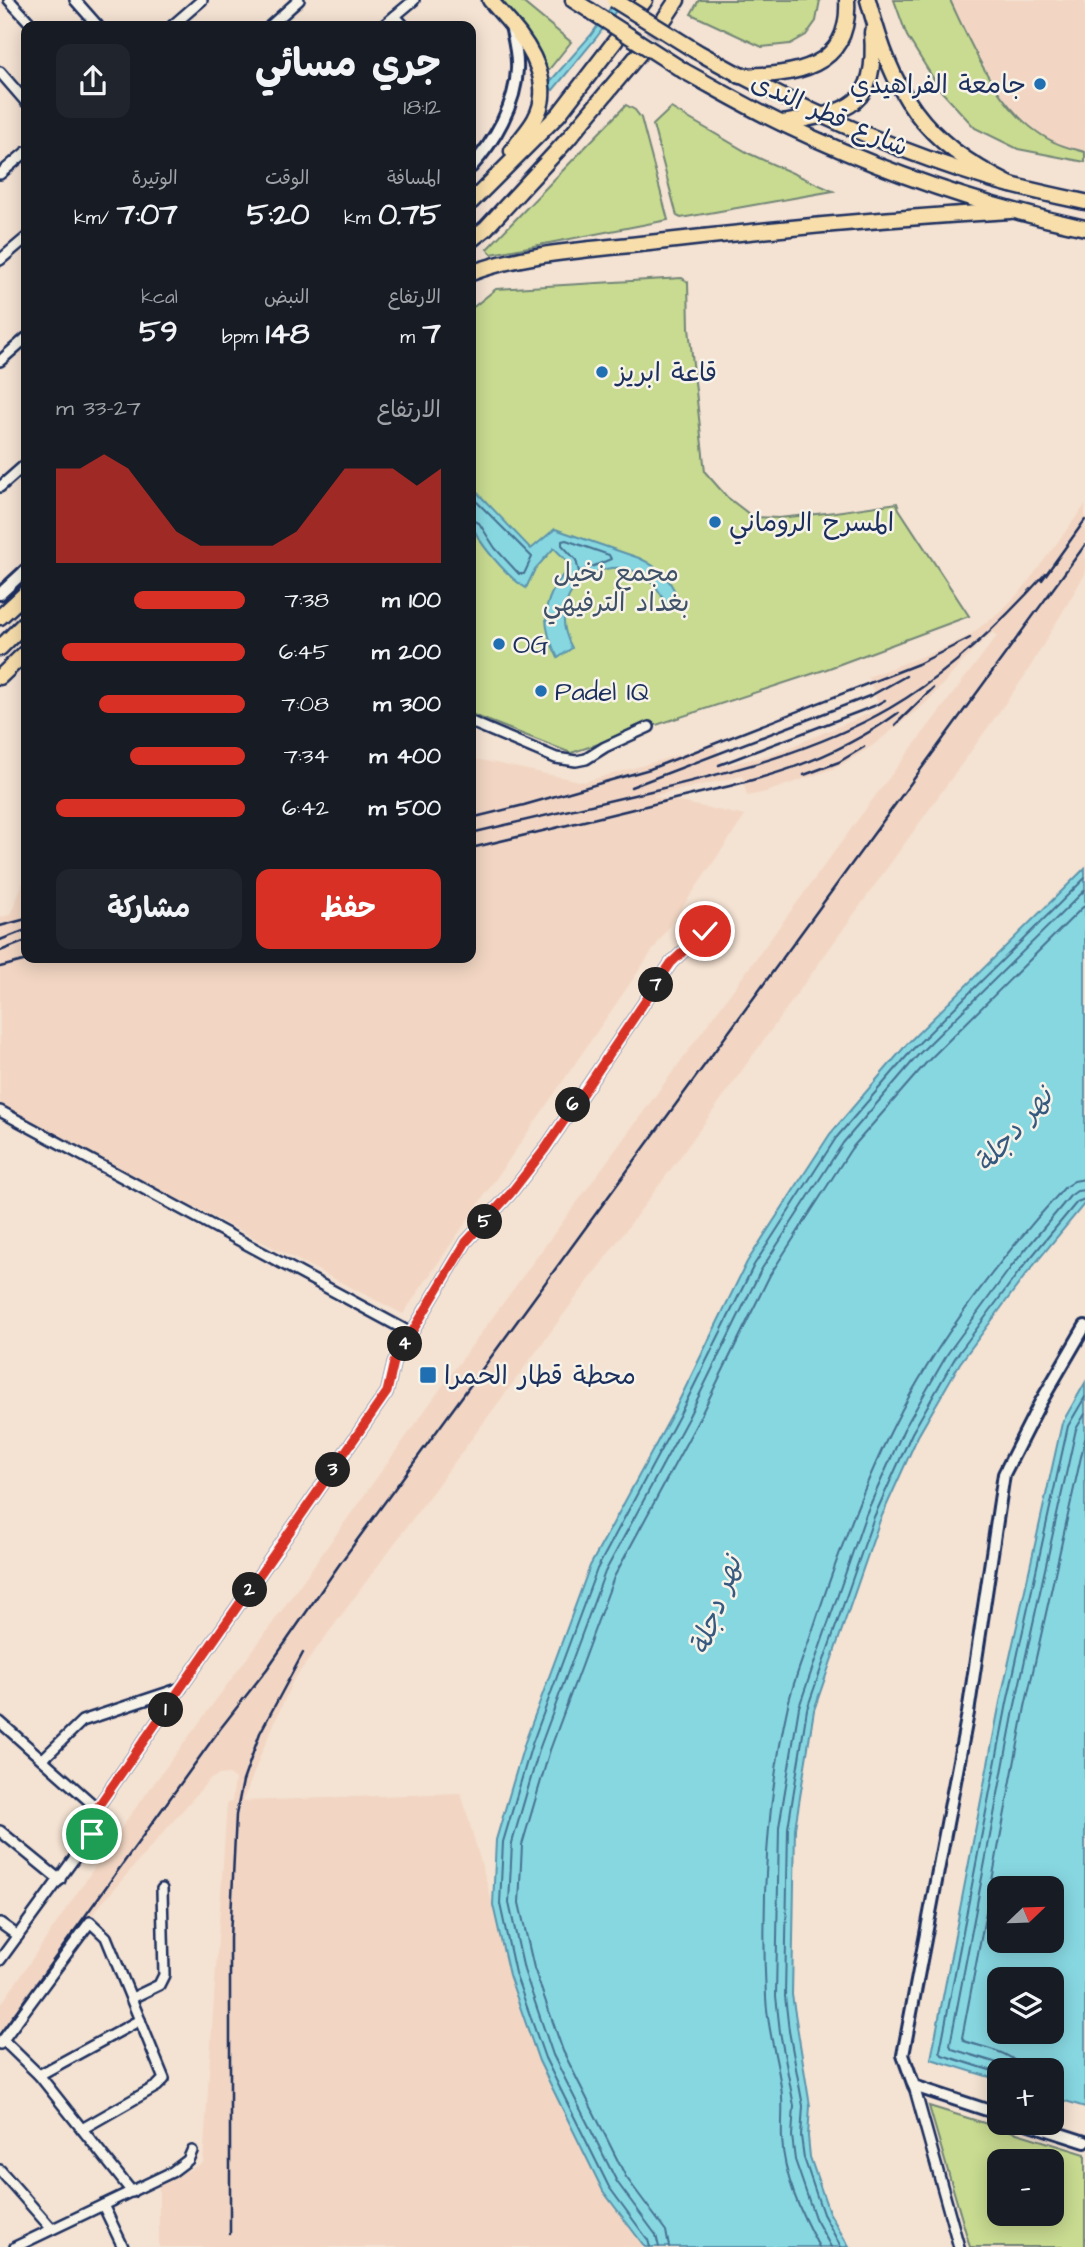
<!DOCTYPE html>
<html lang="ar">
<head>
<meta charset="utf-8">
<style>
	:root { --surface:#171b24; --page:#20242c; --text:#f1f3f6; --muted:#9ea1a6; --accent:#d93025 }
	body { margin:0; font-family:"Architects Daughter","Playpen Sans Arabic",sans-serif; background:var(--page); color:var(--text); direction:rtl; height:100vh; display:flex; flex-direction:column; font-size:26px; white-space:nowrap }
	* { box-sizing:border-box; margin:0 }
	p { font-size:23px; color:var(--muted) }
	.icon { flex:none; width:38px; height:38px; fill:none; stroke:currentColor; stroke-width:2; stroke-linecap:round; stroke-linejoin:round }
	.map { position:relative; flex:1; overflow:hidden; direction:ltr }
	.panel { position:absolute; left:21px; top:21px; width:455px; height:942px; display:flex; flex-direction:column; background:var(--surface); border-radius:14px; box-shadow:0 4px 18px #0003; direction:rtl }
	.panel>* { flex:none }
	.needle { width:46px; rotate:67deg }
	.tools { position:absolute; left:987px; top:1876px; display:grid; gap:14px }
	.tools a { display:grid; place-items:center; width:77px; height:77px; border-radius:14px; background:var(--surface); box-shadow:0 4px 18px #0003; font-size:35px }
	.pin { position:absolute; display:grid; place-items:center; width:60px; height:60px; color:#fff; margin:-30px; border:4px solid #fff; border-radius:50%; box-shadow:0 2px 7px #0007 }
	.km { position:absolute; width:35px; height:35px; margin:-18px; border-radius:50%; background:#222; color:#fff; font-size:19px; line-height:35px; text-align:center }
	.round { display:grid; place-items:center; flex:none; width:74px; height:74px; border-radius:14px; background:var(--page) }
	.overview { display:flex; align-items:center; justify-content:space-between; height:119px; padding:0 35px }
	h1 { font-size:38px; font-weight:700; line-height:52px }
	.stats { display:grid; grid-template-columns:repeat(3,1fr); gap:10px; height:119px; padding:7px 35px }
	.stats div { display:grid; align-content:center }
	.stats b { font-size:30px; font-weight:700 }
	.stats small { font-size:19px; font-weight:400 }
	.stats p { font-size:19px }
	.chart { height:196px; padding:14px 35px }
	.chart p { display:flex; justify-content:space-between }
	.chart svg { width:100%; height:126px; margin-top:7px; fill:var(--accent); opacity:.7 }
	.button { display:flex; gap:14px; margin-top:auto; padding:14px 35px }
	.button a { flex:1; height:80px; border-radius:14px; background:var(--accent); color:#fff; font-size:28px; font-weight:700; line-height:80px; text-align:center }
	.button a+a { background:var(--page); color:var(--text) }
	ul { padding:0 35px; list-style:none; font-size:23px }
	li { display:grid; grid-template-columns:112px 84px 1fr; align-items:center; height:52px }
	li i { height:18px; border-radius:9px; background:var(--accent) }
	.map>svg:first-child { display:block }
	.built { fill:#f2d6c3 }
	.green { fill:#c8db90; stroke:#728577; stroke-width:2; fill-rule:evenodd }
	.water { fill:#87d7e1; stroke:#5c94ad; stroke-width:2; fill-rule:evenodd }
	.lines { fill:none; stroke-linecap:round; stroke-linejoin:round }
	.shore { stroke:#467292; stroke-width:2 }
	.trunk-tunnel { stroke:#c9bebb; stroke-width:14; stroke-dasharray:14 7; stroke-linecap:butt }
	.minor-casing { stroke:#1b2f5e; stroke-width:14 }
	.tertiary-casing { stroke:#1b2f5e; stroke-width:16 }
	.primary-casing { stroke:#1b2f5e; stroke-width:19 }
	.trunk-casing { stroke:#1b2f5e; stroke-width:19 }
	.minor { stroke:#f7f3e8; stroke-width:9 }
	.tertiary { stroke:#f7f3e8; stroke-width:10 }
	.primary { stroke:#f8deab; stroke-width:14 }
	.trunk { stroke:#f8deab; stroke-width:14 }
	.rail { stroke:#1b2f5e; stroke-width:2.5 }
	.primary-bridge-casing { stroke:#1b2f5e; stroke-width:19; stroke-linecap:butt }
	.primary-bridge { stroke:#f8deab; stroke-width:14 }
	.route-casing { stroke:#fff; stroke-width:14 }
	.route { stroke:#d93025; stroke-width:9 }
	.poi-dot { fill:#1f6fb2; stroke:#f7f3e8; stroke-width:2.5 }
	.labels { text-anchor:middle; stroke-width:5; stroke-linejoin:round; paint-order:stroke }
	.poi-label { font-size:26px; fill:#1b2f5e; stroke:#f7f3e8; text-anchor:start }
	.street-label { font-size:26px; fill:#1b2f5e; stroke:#f7f3e8 }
	.park-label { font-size:26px; fill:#3e5168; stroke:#f7f3e8 }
	.water-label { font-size:28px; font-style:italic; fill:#36597f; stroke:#f7f3e8 }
</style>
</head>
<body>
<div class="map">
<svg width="1085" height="2247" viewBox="0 0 1085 2247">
	<rect width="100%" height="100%" fill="#f4e2d2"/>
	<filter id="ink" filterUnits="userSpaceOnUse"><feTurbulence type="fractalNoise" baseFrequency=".0143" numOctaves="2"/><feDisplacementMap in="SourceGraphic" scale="14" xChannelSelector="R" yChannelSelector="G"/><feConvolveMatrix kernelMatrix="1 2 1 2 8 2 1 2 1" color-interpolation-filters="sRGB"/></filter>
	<g filter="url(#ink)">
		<g class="built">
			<path d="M 950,0 L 1085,0 L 1085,152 L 1054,143 L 1015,115 L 975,53 Z"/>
			<path d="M 1085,505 L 1085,574 L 1024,677 L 685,1150 L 292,1682 L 263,1749 L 243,1801 L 461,1793 L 493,1905 L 509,1975 L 539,2061 L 603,2191 L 645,2247 L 159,2247 L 159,2184 L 203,2163 L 227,1803 L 232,1802 L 235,1779 L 228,1774 L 218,1775 L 209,1780 L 95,1911 L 0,2041 L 0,2006 L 129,1817 L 259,1642 L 454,1370 L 876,795 L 997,636 L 993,632 L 975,648 L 925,704 L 872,746 L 838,767 L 766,792 L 747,796 L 742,776 L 652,796 L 745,816 L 403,1314 L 0,1108 L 0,917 L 11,915 L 26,874 L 26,957 L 471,957 L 471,758 L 584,782 L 715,745 L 724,766 L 776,753 L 880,709 L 868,677 L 939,650 L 967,637 L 999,613 L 1022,590 Z"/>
		</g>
		<g class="green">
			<path d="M 494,0 L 520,0 L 571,42 L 543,77 Z"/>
			<path d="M 699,0 L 820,0 L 816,21 L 806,35 L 790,44 L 762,47 L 691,14 Z"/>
			<path d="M 894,0 L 950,0 C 974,51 1000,116 1054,142 C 1063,147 1075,149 1085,152 L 1085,162 L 1018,149 L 975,128 L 941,91 L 907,36 Z"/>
			<path d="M 626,105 L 635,110 L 641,118 L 668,220 L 492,254 L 487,249 Z"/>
			<path d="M 671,108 L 750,154 L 833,191 L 681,218 L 677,216 L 653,125 Z"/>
			<path d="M 682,278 L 688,282 L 689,328 L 705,472 L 727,497 L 753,517 L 779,518 L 835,512 L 897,503 L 899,509 L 969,616 L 824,670 L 571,753 L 471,714 L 471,309 L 496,289 Z"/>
			<path d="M 929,2106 L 1085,2154 L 1085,2247 L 970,2247 ZM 999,2161 L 1052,2161 L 1052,2214 L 999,2214 Z"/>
		</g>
		<g class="water">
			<path d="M 616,0 L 624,0 L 596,38 L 553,90 L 547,85 L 591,35 Z"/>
			<path d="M 471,486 L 531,549 L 555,529 L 639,558 C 659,567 674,582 679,604 L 666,606 C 640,532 534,577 572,648 L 558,658 C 538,620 543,597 571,565 L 554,548 L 535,569 L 526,588 C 509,578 474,540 471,520 C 469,509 471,497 471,486 Z"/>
			<path d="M 1085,868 L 1085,1203 L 1024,1277 L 960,1363 L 918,1436 L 880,1520 L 814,1710 L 795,1828 L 792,1995 L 810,2106 L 808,2136 L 810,2157 L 829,2212 L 849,2247 L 645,2247 L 603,2191 L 539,2061 L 509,1975 L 493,1905 L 496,1840 L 525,1742 L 590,1566 L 674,1411 L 747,1262 L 830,1134 L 907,1044 Z"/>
			<path d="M 1085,1383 L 1085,2107 L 1052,2097 L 1052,2070 L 999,2070 L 999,2080 L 931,2059 L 1000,1702 L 1062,1423 ZM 999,1888 L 1052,1888 L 1052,1941 L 999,1941 ZM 999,1979 L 1052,1979 L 1052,2032 L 999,2032 Z"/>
		</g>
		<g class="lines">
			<g class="shore">
				<path d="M 471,496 L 532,557 L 524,574 L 519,574 L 495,548 L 479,523 L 471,520"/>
				<path d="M 566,540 L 609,555 L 611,559 L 579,572 L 576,560 L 562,545 L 562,541 Z"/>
				<path d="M 1011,2070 L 1004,2065 L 952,2049 L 950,2045 L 1015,1705 L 1076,1429 L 1085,1414"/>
				<path d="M 1023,2070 C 1012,2051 984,2048 964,2041 L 962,2038 L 1025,1707 L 1085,1439"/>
				<path d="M 999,2073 L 942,2055 L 940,2051 L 1007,1703 L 1068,1426 L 1085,1397"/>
				<path d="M 650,2247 L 648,2240 L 609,2187 L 545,2058 L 515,1973 L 500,1904 L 503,1842 L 532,1744 L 597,1569 L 680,1414 L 754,1265 L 836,1138 L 913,1049 L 1085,878"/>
				<path d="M 659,2247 L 656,2235 L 617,2182 L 553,2055 L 524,1970 L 509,1903 L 512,1843 L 540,1747 L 605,1572 L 688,1418 L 761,1270 L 843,1143 L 919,1054 L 1085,890"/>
				<path d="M 669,2247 L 666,2231 L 626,2177 L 563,2051 L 534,1968 L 519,1903 L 522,1845 L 550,1750 L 614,1577 L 697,1423 L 770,1275 L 851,1149 L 927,1062 L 1085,905"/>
				<path d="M 819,2247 C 801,2214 784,2177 782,2139 C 781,2122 784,2105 781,2087 C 777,2057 767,2028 766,1997 C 761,1902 767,1798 788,1705 C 795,1675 808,1646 817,1617 C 839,1552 863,1486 894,1425 C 935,1343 1003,1254 1065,1187 L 1074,1181 L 1085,1179"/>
				<path d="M 831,2247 L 815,2218 L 795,2160 L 792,2136 L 794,2106 L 780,2032 L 776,1996 L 779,1827 L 799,1707 L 866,1514 L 904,1429 L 948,1353 L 1011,1267 L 1070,1196 L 1077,1191 L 1085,1190"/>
				<path d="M 841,2247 L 823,2214 L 804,2158 L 801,2136 L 803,2106 L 789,2031 L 785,1996 L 788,1828 L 807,1709 L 874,1517 L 912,1433 L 955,1358 L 1018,1273 L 1077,1202 L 1085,1199"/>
			</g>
			<path class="trunk-tunnel" d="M 639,54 L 665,18"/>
			<defs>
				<g id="minor">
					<path d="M 9,0 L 33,26"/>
					<path d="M 75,0 L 98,26"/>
					<path d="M 395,16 L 404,26"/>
					<path d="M 172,26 L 202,0"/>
					<path d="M 270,26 L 299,0"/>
					<path d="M 383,26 L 414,0"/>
					<path d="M 0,72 L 26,102"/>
					<path d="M 0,174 L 26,152"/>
					<path d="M 0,260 L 26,238"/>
					<path d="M 0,361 L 26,338"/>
					<path d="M 0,487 L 26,464"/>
					<path d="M 471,722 L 556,758 L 576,761 L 586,759 L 605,747 L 649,727"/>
					<path d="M 0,1111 L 411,1333"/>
					<path d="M 0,1722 L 97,1808"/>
					<path d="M 43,1759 L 82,1721 L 181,1688"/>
					<path d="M 0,1831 L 60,1880"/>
					<path d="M 0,1923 L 18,1936"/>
					<path d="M 0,1960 L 92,1834 L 97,1808 L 387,1392 L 394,1362 L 466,1242 L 510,1194 L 545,1149 L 671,963 L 705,931"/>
					<path d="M 132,1998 L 159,1985 L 164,1975 L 162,1889"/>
					<path d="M 3,2040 L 39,2075 L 132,2192"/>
					<path d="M 0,2044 L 90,1922 L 106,1937 L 164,2079 L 157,2086 L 82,2129"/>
					<path d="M 39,2075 L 140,2020"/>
					<path d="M 914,2086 L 959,2247"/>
					<path d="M 0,2170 L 51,2228"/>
					<path d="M 103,2205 L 123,2247"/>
					<path d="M 15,2247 L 172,2172 L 188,2160 L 192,2151"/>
				</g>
				<g id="tertiary">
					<path d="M 471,167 C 494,142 516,104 517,69 C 518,54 514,40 511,26"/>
					<path d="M 0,594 L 26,570"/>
					<path d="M 999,2114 L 914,2086 L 903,2055 L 968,1713 L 1004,1474 L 1039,1405 L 1085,1326"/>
					<path d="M 1026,2123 L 1085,2142"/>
				</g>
				<g id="primary">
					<path d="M 490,0 L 510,23"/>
					<path d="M 573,0 L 589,10"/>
					<path d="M 696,51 C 788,103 885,147 986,178 C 1018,188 1052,195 1085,202"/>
					<path d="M 684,71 C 717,89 749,108 783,124 C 879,170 981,206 1085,228"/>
				</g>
				<g id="trunk">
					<path d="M 868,0 C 894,95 920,140 1011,185"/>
					<path d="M 642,4 L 645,0"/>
					<path d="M 665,18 L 677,0"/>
					<path d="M 510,23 C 532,48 554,86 535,119 C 529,130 519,140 512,151"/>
					<path d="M 740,76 C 794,75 851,69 847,0"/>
					<path d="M 782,123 C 847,112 878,109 872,32"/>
					<path d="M 471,202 L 559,114 L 616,40"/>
					<path d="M 471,240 L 486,228 L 568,139 L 639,54"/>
					<path d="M 471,273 C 527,252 590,250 649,243 C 770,229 889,218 1010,211"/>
					<path d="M 0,617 L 26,593"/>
					<path d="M 0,648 L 26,622"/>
					<path d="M 0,677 L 26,652"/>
				</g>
			</defs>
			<use href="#minor" class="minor-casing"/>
			<use href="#tertiary" class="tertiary-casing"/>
			<use href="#primary" class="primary-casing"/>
			<use href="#trunk" class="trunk-casing"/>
			<use href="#minor" class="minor"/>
			<use href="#tertiary" class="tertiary"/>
			<use href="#primary" class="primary"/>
			<use href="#trunk" class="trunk"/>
			<g class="rail">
				<path d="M 1042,580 L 1085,520"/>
				<path d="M 895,725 L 933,688"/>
				<path d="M 719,765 L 874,706 L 885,700"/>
				<path d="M 804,775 L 839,762 L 864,747"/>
				<path d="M 631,787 L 872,695 L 906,676"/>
				<path d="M 471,818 L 524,805 L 650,769 L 918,664 L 970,638"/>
				<path d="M 471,833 C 531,819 591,805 651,791 C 734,771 816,751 890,708 C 947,675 1003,621 1046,573"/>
				<path d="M 471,848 C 535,833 598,818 662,802 C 751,781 822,768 898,713"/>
				<path d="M 0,926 L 26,919"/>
				<path d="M 0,940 L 26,930"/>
				<path d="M 0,951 L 26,941"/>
				<path d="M 0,967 L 39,957"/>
				<path d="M 0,2034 L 220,1729 L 267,1669 L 341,1562 L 1085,545"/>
				<path d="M 230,2234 L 230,1938 L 236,1815 L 243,1781 L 260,1733 L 303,1653"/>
			</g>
			<defs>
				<g id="primary-bridge">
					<path d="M 614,0 L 696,51"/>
					<path d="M 589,10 L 684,71"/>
				</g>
			</defs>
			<use href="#primary-bridge" class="primary-bridge-casing"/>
			<use href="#primary-bridge" class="primary-bridge"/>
		</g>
	</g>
	<g class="lines" filter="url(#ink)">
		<defs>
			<path id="route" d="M 92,1834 L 97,1808 L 387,1392 L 394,1362 L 466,1242 L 510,1194 L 545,1149 L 671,963 L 705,931"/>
		</defs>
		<use href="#route" class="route-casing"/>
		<use href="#route" class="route"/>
	</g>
	<g class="poi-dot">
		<circle cx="1040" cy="84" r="7"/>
		<circle cx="602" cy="372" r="7"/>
		<circle cx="715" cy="522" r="7"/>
		<circle cx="499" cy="644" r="7"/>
		<circle cx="541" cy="691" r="7"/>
		<rect x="419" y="1366" width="18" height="18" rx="3.5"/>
	</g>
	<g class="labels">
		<g class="poi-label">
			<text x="1026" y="93" text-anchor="end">جامعة الفراهيدي</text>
			<text x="616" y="381">قاعة ابريز</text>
			<text x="729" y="531">المسرح الروماني</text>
			<text x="513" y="653">OG</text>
			<text x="555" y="700">Padel IQ</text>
			<text x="444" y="1384">محطة قطار الحمرا</text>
		</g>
		<g class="street-label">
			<text transform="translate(830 114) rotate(24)" y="9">شارع قطر الندى</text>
		</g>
		<g class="park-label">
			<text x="616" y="581">مجمع نخيل<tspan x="616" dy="30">بغداد الترفيهي</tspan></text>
		</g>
		<g class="water-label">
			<text transform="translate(1013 1129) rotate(-49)" y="10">نهر دجلة</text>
			<text transform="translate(715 1605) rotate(-70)" y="10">نهر دجلة</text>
		</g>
	</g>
</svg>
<div class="tools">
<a><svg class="needle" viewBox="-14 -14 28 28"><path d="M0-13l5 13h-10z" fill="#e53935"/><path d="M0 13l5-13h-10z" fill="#9ea1a6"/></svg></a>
<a><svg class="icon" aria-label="layers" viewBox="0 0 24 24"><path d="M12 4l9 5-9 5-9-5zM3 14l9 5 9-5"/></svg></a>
<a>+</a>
<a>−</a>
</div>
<div class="pin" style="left:92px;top:1834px;background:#1e9e55"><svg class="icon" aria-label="arrive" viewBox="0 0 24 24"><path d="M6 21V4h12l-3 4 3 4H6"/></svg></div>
<div class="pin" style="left:705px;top:931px;background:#d93025"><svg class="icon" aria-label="check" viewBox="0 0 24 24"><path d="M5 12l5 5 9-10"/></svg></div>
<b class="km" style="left:166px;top:1710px">1</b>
<b class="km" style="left:250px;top:1590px">2</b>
<b class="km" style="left:333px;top:1470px">3</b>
<b class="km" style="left:405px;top:1344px">4</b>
<b class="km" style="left:485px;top:1222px">5</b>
<b class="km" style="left:573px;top:1105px">6</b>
<b class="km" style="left:656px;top:985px">7</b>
<section class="panel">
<div class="overview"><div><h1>جري مسائي</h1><p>18:12</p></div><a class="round"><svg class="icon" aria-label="share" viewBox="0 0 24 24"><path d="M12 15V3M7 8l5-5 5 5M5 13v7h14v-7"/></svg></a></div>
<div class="stats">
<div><p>المسافة</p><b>0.75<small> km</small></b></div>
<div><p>الوقت</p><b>5:20</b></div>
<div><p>الوتيرة</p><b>7:07<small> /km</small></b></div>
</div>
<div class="stats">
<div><p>الارتفاع</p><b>7<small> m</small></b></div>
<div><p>النبض</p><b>148<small> bpm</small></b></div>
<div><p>kcal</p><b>59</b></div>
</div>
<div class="chart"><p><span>الارتفاع</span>27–33 m</p>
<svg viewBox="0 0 160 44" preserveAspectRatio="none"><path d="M0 44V11L10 11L20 6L30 11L40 22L50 33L60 38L70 38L80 38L90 38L100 33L110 22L120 11L130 11L140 11L150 17L160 11V44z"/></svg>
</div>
<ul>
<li><b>100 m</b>7:38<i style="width:59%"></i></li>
<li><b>200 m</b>6:45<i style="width:97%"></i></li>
<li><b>300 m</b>7:08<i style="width:77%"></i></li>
<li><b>400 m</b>7:34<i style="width:61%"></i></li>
<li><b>500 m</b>6:42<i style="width:100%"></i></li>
</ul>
<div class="button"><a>حفظ</a><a>مشاركة</a></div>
</section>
</div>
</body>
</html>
